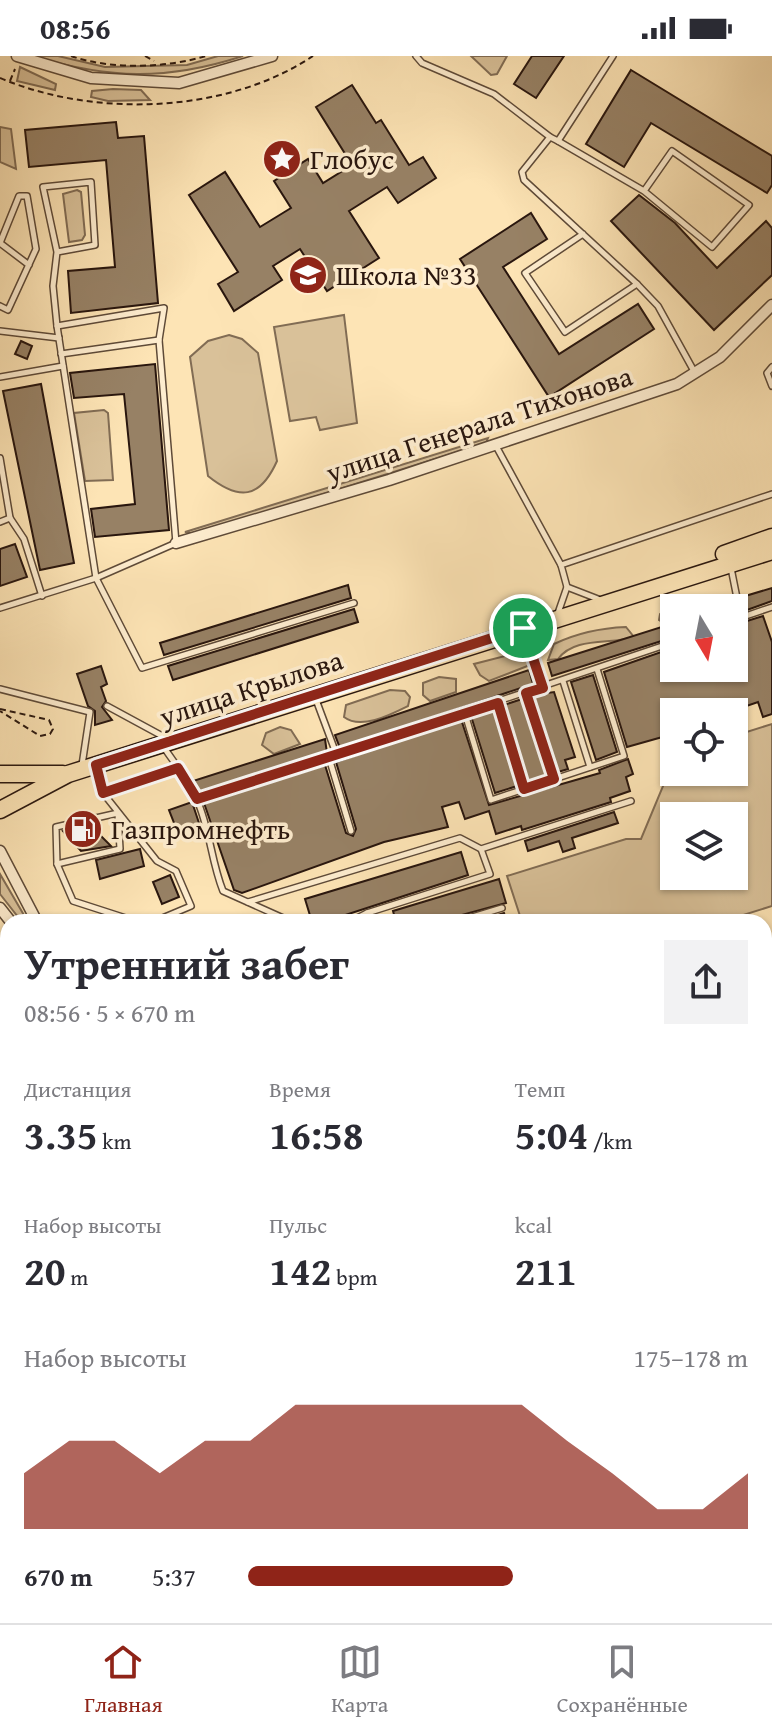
<!DOCTYPE html>
<html lang="ru">
<head>
<meta charset="utf-8">
<style>
	:root { --surface:#fff; --page:#f2f2f3; --text:#2b2b33; --muted:#7c7c81; --line:#e1e1e2; --accent:#8f2418 }
	body { margin:0; font-family:"Gentium Book Plus",serif; background:var(--page); color:var(--text); height:100vh; display:flex; flex-direction:column; font-size:30px; white-space:nowrap }
	* { box-sizing:border-box; margin:0 }
	p { font-size:26px; color:var(--muted) }
	.icon { flex:none; width:44px; height:44px; fill:none; stroke:currentColor; stroke-width:2; stroke-linecap:round; stroke-linejoin:round }
	.map { position:relative; flex:1; overflow:hidden }
	.sheet { position:absolute; left:0px; top:858px; width:772px; height:710px; display:flex; flex-direction:column; background:var(--surface); border-radius:24px 24px 0 0; box-shadow:0 2px 6px #0004 }
	.sheet>* { flex:none }
	.needle { width:52px; rotate:170deg }
	.buttons { position:absolute; left:660px; top:538px; display:grid; gap:16px }
	.buttons a { display:grid; place-items:center; width:88px; height:88px; border-radius:0px; background:var(--surface); box-shadow:0 2px 6px #0004; font-size:40px }
	.pin { position:absolute; display:grid; place-items:center; width:68px; height:68px; color:#fff; margin:-34px; border:4px solid #fff; border-radius:50%; box-shadow:0 2px 8px #0007 }
	.round { display:grid; place-items:center; flex:none; width:84px; height:84px; border-radius:0px; background:var(--page) }
	.summary { display:flex; align-items:center; justify-content:space-between; height:136px; padding:0 24px }
	h1 { font-size:44px; font-weight:800; line-height:60px }
	.stats { display:grid; grid-template-columns:repeat(3,1fr); gap:12px; height:136px; padding:8px 24px }
	.stats div { display:grid; align-content:center }
	.stats b { font-size:40px; font-weight:800 }
	.stats small { font-size:22px; font-weight:400 }
	.stats p { font-size:22px }
	.chart { height:224px; padding:16px 24px }
	.chart p { display:flex; justify-content:space-between }
	.chart svg { width:100%; height:144px; margin-top:8px; fill:var(--accent); opacity:.7 }
	ul { padding:0 24px; list-style:none; font-size:26px }
	li { display:grid; grid-template-columns:128px 96px 1fr; align-items:center; height:60px }
	li i { height:20px; border-radius:10px; background:var(--accent) }
	.status { display:flex; justify-content:space-between; align-items:center; height:56px; padding:0 40px; background:var(--surface); direction:ltr }
	.status svg { height:22px; fill:currentColor }
	.dock { display:flex; justify-content:space-around; align-items:center; height:112px; border-top:2px solid var(--line); background:var(--surface); font-size:22px; color:var(--muted) }
	.dock a { display:grid; justify-items:center; gap:4px }
	.dock .active { color:var(--accent) }
	.map>svg:first-child { display:block }
	.green { fill:#d9c199; stroke:#816c54; stroke-width:2; fill-rule:evenodd }
	.water { fill:#b59e7c; stroke:#7d6850; stroke-width:2 }
	.building { fill:#978165; stroke:#29160e; stroke-width:2 }
	.lines { fill:none; stroke-linecap:round; stroke-linejoin:round }
	.lane-casing { stroke:#5e4a38; stroke-width:8 }
	.street-casing { stroke:#5e4a38; stroke-width:13 }
	.primary-casing { stroke:#29160e; stroke-width:19 }
	.path { stroke:#29160e; stroke-width:2; stroke-dasharray:6 4; stroke-linecap:butt }
	.lane { stroke:#feedcf; stroke-width:5 }
	.street { stroke:#feedcf; stroke-width:10 }
	.primary { stroke:#fde4b5; stroke-width:16 }
	.route-casing { stroke:#fff; stroke-width:16 }
	.route { stroke:#8f2418; stroke-width:10 }
	.labels { text-anchor:middle; stroke-width:7; stroke-linejoin:round; paint-order:stroke }
	.poi-label { font-size:28px; fill:#29160e; stroke:#feedcf; text-anchor:start }
	.street-label { font-size:28px; fill:#29160e; stroke:#feedcf }
</style>
</head>
<body>
<div class="status"><b>08:56</b><svg viewBox="0 0 49 12"><path d="M0 12V9h3v3zM5 12V6h3v6zM10 12V3h3v9zM15 12V0h3v12zM26 1h20v11H26zM47 4h2v5h-2z"/></svg></div>
<div class="map">
<svg width="772" height="1567" viewBox="0 0 772 1567">
	<rect width="100%" height="100%" fill="#fde4b5"/>
	<filter id="stains"><feTurbulence type="fractalNoise" baseFrequency=".0025" numOctaves="4"/><feColorMatrix values="0 0 0 0 .2 0 0 0 0 .09 0 0 0 0 .02 0 0 0 .5 -.17"/></filter>
	<radialGradient id="worn" r=".72"><stop offset=".6" stop-color="#630" stop-opacity="0"/><stop offset="1" stop-color="#630" stop-opacity=".3"/></radialGradient>
	<g class="green">
		<path d="M 32,0 L 58,0 L 105,11 L 187,9 L 218,0 L 243,0 C 166,25 109,23 32,0 Z"/>
		<path d="M 471,0 L 507,0 L 497,18 L 491,19 Z"/>
		<path d="M 20,11 L 56,28 L 55,34 L 17,25 Z"/>
		<path d="M 113,33 L 141,34 L 150,44 L 108,45 L 91,41 L 92,35 Z"/>
		<path d="M 0,71 L 11,73 L 16,113 L 0,106 Z"/>
		<path d="M 77,134 L 81,136 L 85,179 L 82,184 L 69,186 L 63,138 Z"/>
		<path d="M 344,259 L 357,367 L 320,374 L 316,361 L 290,365 L 274,271 Z"/>
		<path d="M 229,279 L 242,283 L 258,297 L 277,405 C 260,443 239,445 208,420 L 190,301 L 208,285 Z"/>
		<path d="M 104,354 L 108,357 L 113,424 L 85,425 L 74,357 Z"/>
		<path d="M 488,382 L 486,387 L 196,478 L 185,476 Z"/>
		<path d="M 709,539 L 719,549 L 674,552 L 674,562 L 664,567 L 659,564 L 660,558 L 675,547 Z"/>
		<path d="M 626,571 L 634,581 C 611,589 575,580 558,603 L 548,604 L 554,588 C 577,577 601,572 626,571 Z"/>
		<path d="M 521,596 L 530,609 L 489,625 L 480,619 L 474,608 Z"/>
		<path d="M 439,621 L 456,623 L 456,636 L 430,645 L 423,639 L 423,627 Z"/>
		<path d="M 390,634 L 405,635 L 410,641 L 408,650 C 390,659 361,674 344,661 L 346,649 Z"/>
		<path d="M 772,668 L 772,850 L 721,866 L 522,866 L 507,820 L 626,783 L 641,783 L 666,723 L 662,704 L 674,700 L 674,716 L 734,716 L 734,680 ZM 674,760 L 734,760 L 734,820 L 674,820 Z"/>
		<path d="M 280,671 L 291,674 L 300,688 L 274,698 L 262,689 L 266,677 Z"/>
		<path d="M 0,818 L 28,866 L 22,866 L 0,838 Z"/>
		<path d="M 772,1099 L 772,1140 L 764,1142 L 764,1101 Z"/>
		<path d="M 0,1132 L 8,1137 L 8,1207 L 5,1200 L 0,1200 Z"/>
		<path d="M 764,1486 L 772,1490 L 772,1567 L 674,1567 L 660,1560 L 764,1560 Z"/>
	</g>
	<path class="water" d="M 455,1560 L 639,1560 L 651,1567 L 467,1567 Z"/>
	<g class="building">
		<path d="M 532,0 L 564,0 L 536,42 L 514,28 Z"/>
		<path d="M 631,14 L 772,100 L 772,129 L 767,137 L 651,67 L 624,111 L 586,88 Z"/>
		<path d="M 352,29 L 376,67 L 381,64 L 409,109 L 423,101 L 436,122 L 398,147 L 387,131 L 349,155 L 379,202 L 327,235 L 300,193 L 273,210 L 282,224 L 234,255 L 218,228 L 238,216 L 189,139 L 225,116 L 260,171 L 291,152 L 274,125 L 308,103 L 323,127 L 352,109 L 316,51 Z"/>
		<path d="M 116,66 L 118,82 L 144,80 L 158,247 L 71,257 L 68,215 L 115,211 L 106,104 L 29,111 L 25,74 Z"/>
		<path d="M 639,139 L 675,167 L 717,212 L 766,165 L 772,172 L 772,219 L 714,274 L 611,165 Z"/>
		<path d="M 531,157 L 547,183 L 503,211 L 559,298 L 638,248 L 654,273 L 549,341 L 460,203 Z"/>
		<path d="M 21,285 L 32,290 L 27,303 L 15,298 Z"/>
		<path d="M 155,308 L 169,474 L 95,481 L 91,453 L 135,448 L 124,338 L 74,342 L 70,317 Z"/>
		<path d="M 41,328 L 74,507 L 40,514 L 3,335 Z"/>
		<path d="M 15,488 L 27,521 L 0,530 L 0,493 Z"/>
		<path d="M 348,529 L 351,542 L 164,599 L 160,587 Z"/>
		<path d="M 772,532 L 772,545 L 747,554 L 742,541 Z"/>
		<path d="M 354,553 L 358,566 L 173,624 L 168,610 Z"/>
		<path d="M 763,560 L 772,586 L 772,658 L 763,661 L 758,646 L 729,656 L 674,656 L 674,699 L 666,680 L 627,691 L 604,616 L 664,595 L 669,612 L 734,612 L 734,569 Z"/>
		<path d="M 674,567 L 674,581 L 552,620 L 548,607 Z"/>
		<path d="M 101,610 L 107,628 L 101,631 L 106,645 L 102,651 L 112,664 L 95,669 L 95,655 L 88,650 L 77,618 Z"/>
		<path d="M 529,614 L 533,628 L 340,692 L 335,679 Z"/>
		<path d="M 593,619 L 617,696 L 596,704 L 571,626 Z"/>
		<path d="M 554,636 L 575,701 L 565,704 L 568,713 L 558,716 L 533,639 Z"/>
		<path d="M 522,643 L 547,720 L 528,726 L 504,649 Z"/>
		<path d="M 494,652 L 517,730 L 495,737 L 471,660 Z"/>
		<path d="M 461,663 L 489,749 L 600,717 L 599,714 L 628,703 L 633,718 L 626,721 L 630,735 L 610,742 L 611,746 L 522,774 L 521,770 L 496,778 L 489,755 L 465,763 L 459,746 L 442,751 L 448,771 L 384,786 L 242,837 L 234,834 L 204,747 L 325,709 L 346,777 L 353,780 L 356,773 L 336,706 Z"/>
		<path d="M 325,683 L 327,697 L 200,736 L 193,725 Z"/>
		<path d="M 192,746 L 200,770 L 178,777 L 169,754 Z"/>
		<path d="M 614,756 L 618,767 L 572,782 L 575,792 L 563,796 L 559,785 L 528,795 L 525,785 Z"/>
		<path d="M 90,769 L 111,790 L 81,795 L 63,775 Z"/>
		<path d="M 140,793 L 144,810 L 100,823 L 96,804 Z"/>
		<path d="M 461,796 L 468,819 L 324,866 L 312,866 L 305,843 Z"/>
		<path d="M 170,819 L 179,841 L 162,848 L 153,826 Z"/>
		<path d="M 499,823 L 506,847 L 454,861 L 451,866 L 396,866 L 393,855 Z"/>
		<path d="M 504,857 L 507,866 L 475,866 Z"/>
	</g>
	<g class="lines">
		<defs>
			<g id="lane">
				<path d="M 416,0 L 422,7 L 494,38 L 550,81"/>
				<path d="M 558,85 L 644,135 L 712,191 L 749,149 L 672,95 L 644,135"/>
				<path d="M 583,178 L 525,217 L 565,276 L 637,228 L 524,124 L 522,116 L 550,81 L 558,85 L 613,0"/>
				<path d="M 57,196 L 43,131 L 91,126 L 95,189 L 57,196 L 53,230 L 57,270 L 96,522 L 142,612 L 354,547"/>
				<path d="M 637,228 L 658,250 L 695,317"/>
				<path d="M 0,250 L 8,254 L 36,193 L 27,140 L 19,140 L 0,187 L 29,209"/>
				<path d="M 0,275 L 59,282"/>
				<path d="M 61,298 L 159,284"/>
				<path d="M 772,311 L 767,317 L 772,330"/>
				<path d="M 0,321 L 63,310"/>
				<path d="M 496,390 L 561,509"/>
				<path d="M 0,402 L 10,462 L 0,466"/>
				<path d="M 10,462 L 24,483 L 42,540"/>
				<path d="M 731,512 L 739,552 L 745,560"/>
				<path d="M 598,543 L 567,531 L 561,509 L 772,438"/>
				<path d="M 0,552 L 96,522 L 176,487 L 159,284 L 164,252 L 57,270"/>
				<path d="M 558,557 L 567,531"/>
				<path d="M 734,564 L 772,551"/>
				<path d="M 525,576 L 543,632"/>
				<path d="M 563,625 L 590,711"/>
				<path d="M 0,633 L 90,656 L 82,709"/>
				<path d="M 526,637 L 554,723"/>
				<path d="M 315,641 L 337,700"/>
				<path d="M 498,647 L 524,733"/>
				<path d="M 107,650 L 166,682"/>
				<path d="M 465,658 L 491,744 L 624,700 L 597,613"/>
				<path d="M 163,690 C 175,708 189,725 197,744 C 210,773 211,805 223,835 L 292,866"/>
				<path d="M 97,714 L 103,737 L 157,805 L 176,815 L 191,850 L 153,866"/>
				<path d="M 103,737 L 178,712"/>
				<path d="M 197,743 L 329,702"/>
				<path d="M 118,757 L 56,771 L 57,808 L 73,845 L 138,866"/>
				<path d="M 351,775 L 329,702 L 674,586"/>
				<path d="M 57,808 L 120,793 L 118,758"/>
				<path d="M 248,846 L 460,782 L 481,793 L 631,745"/>
				<path d="M 367,857 L 490,818 L 481,793"/>
				<path d="M 349,866 L 367,857 L 379,866"/>
				<path d="M 456,866 L 502,852"/>
				<path d="M 764,1086 L 772,1083"/>
				<path d="M 0,1221 L 8,1225"/>
				<path d="M 0,1271 L 8,1256"/>
				<path d="M 0,1343 L 8,1328"/>
				<path d="M 419,1560 L 431,1567"/>
				<path d="M 346,1567 L 351,1560"/>
			</g>
			<g id="street">
				<path d="M 17,0 L 91,22 L 179,27 L 272,0"/>
				<path d="M 176,487 L 389,424 L 677,328 L 720,301 L 772,249"/>
				<path d="M 0,795 L 37,866"/>
				<path d="M 0,852 L 11,866"/>
				<path d="M 0,1031 L 8,1015"/>
				<path d="M 0,1557 L 20,1567"/>
			</g>
			<g id="primary">
				<path d="M 724,498 L 772,481"/>
				<path d="M 0,718 L 63,718"/>
				<path d="M 0,754 L 68,718 L 772,495"/>
			</g>
		</defs>
		<use href="#lane" class="lane-casing"/>
		<use href="#street" class="street-casing"/>
		<use href="#primary" class="primary-casing"/>
		<g class="path">
			<path d="M 71,0 C 111,14 166,12 206,0"/>
			<path d="M 145,0 L 154,5"/>
			<path d="M 0,22 C 95,62 226,58 313,0"/>
			<path d="M 10,25 L 15,13"/>
			<path d="M 0,653 L 49,664 L 53,673 L 50,678 L 40,680 L 0,655"/>
			<path d="M 0,885 L 8,913"/>
			<path d="M 0,987 L 8,950"/>
			<path d="M 769,1344 C 768,1371 766,1419 772,1444"/>
		</g>
		<use href="#lane" class="lane"/>
		<use href="#street" class="street"/>
		<use href="#primary" class="primary"/>
	</g>
	<g class="lines">
		<defs>
			<path id="route" d="M 523,572 L 543,632 L 526,637 L 554,723 L 524,733 L 498,647 L 197,743 L 178,712 L 103,737 L 96,709 Z"/>
		</defs>
		<use href="#route" class="route-casing"/>
		<use href="#route" class="route"/>
	</g>
	<defs>
		<symbol id="sight-disc" viewBox="-11 -11 22 22"><circle r="9.5" fill="#8f2418" stroke="#feedcf"/><path d="M0-6L1.8-2.2L6-1.7L2.9 1.2L3.7 5.4L0 3.3L-3.7 5.4L-2.9 1.2L-6-1.7L-1.8-2.2Z" fill="#fff"/></symbol>
		<symbol id="school-disc" viewBox="-11 -11 22 22"><circle r="9.5" fill="#8f2418" stroke="#feedcf"/><path d="M0-5L7-2L0 1L-7-2ZM-4 1L0 2.5L4 1V4Q0 6-4 4Z" fill="#fff"/></symbol>
		<symbol id="fuel-disc" viewBox="-11 -11 22 22"><circle r="9.5" fill="#8f2418" stroke="#feedcf"/><path d="M-5.5-6h7V0h2V4h1.3V-2.5L3-4.5l.8-.8L6-3V5H2.5V1h-1V6h-7ZM-4.2-4.7v3.2H.2V-4.7Z" fill="#fff"/></symbol>
	</defs>
	<g fill-rule="evenodd">
		<use href="#sight-disc" x="260" y="81" width="44" height="44"/>
		<use href="#school-disc" x="286" y="197" width="44" height="44"/>
		<use href="#fuel-disc" x="61" y="751" width="44" height="44"/>
	</g>
	<g class="labels">
		<g class="poi-label">
			<text x="310" y="113">Глобус</text>
			<text x="336" y="229">Школа №33</text>
			<text x="111" y="783">Газпромнефть</text>
		</g>
		<g class="street-label">
			<text transform="translate(479 368) rotate(-18)" y="10">улица Генерала Тихонова</text>
			<text transform="translate(251 632) rotate(-18)" y="10">улица Крылова</text>
		</g>
	</g>
	<rect width="100%" height="100%" filter="url(#stains)"/>
	<rect width="100%" height="100%" fill="url(#worn)"/>
</svg>
<div class="buttons">
<a><svg class="needle" viewBox="-14 -14 28 28"><path d="M0-13l5 13h-10z" fill="#e53935"/><path d="M0 13l5-13h-10z" fill="#7c7c81"/></svg></a>
<a><svg class="icon" aria-label="locate" viewBox="0 0 24 24"><circle cx="12" cy="12" r="6"/><path d="M12 2v4M12 18v4M2 12h4M18 12h4"/></svg></a>
<a><svg class="icon" aria-label="layers" viewBox="0 0 24 24"><path d="M12 4l9 5-9 5-9-5zM3 14l9 5 9-5"/></svg></a>
</div>
<div class="pin" style="left:523px;top:572px;background:#1e9e55"><svg class="icon" aria-label="arrive" viewBox="0 0 24 24"><path d="M6 21V4h12l-3 4 3 4H6"/></svg></div>
<section class="sheet">
<div class="summary"><div><h1>Утренний забег</h1><p>08:56 · 5 × 670 m</p></div><a class="round"><svg class="icon" aria-label="share" viewBox="0 0 24 24"><path d="M12 15V3M7 8l5-5 5 5M5 13v7h14v-7"/></svg></a></div>
<div class="stats">
<div><p>Дистанция</p><b>3.35<small> km</small></b></div>
<div><p>Время</p><b>16:58</b></div>
<div><p>Темп</p><b>5:04<small> /km</small></b></div>
</div>
<div class="stats">
<div><p>Набор высоты</p><b>20<small> m</small></b></div>
<div><p>Пульс</p><b>142<small> bpm</small></b></div>
<div><p>kcal</p><b>211</b></div>
</div>
<div class="chart"><p><span>Набор высоты</span>175–178 m</p>
<svg viewBox="0 0 160 44" preserveAspectRatio="none"><path d="M0 44V27L10 17L20 17L30 27L40 17L50 17L60 6L70 6L80 6L90 6L100 6L110 6L120 17L130 27L140 38L150 38L160 27V44z"/></svg>
</div>
<ul>
<li><b>670 m</b>5:37<i style="width:53%"></i></li>
</ul>
</section>
</div>
<nav class="dock">
<a class="active"><svg class="icon" aria-label="home" viewBox="0 0 24 24"><path d="M3 11l9-7 9 7M6 9v11h12V9"/></svg>Главная</a>
<a><svg class="icon" aria-label="map" viewBox="0 0 24 24"><path d="M3 6l6-2 6 2 6-2v14l-6 2-6-2-6 2zM9 4v14M15 6v14"/></svg>Карта</a>
<a><svg class="icon" aria-label="saved" viewBox="0 0 24 24"><path d="M7 4h10v16l-5-4-5 4z"/></svg>Сохранённые</a>
</nav>
</body>
</html>
